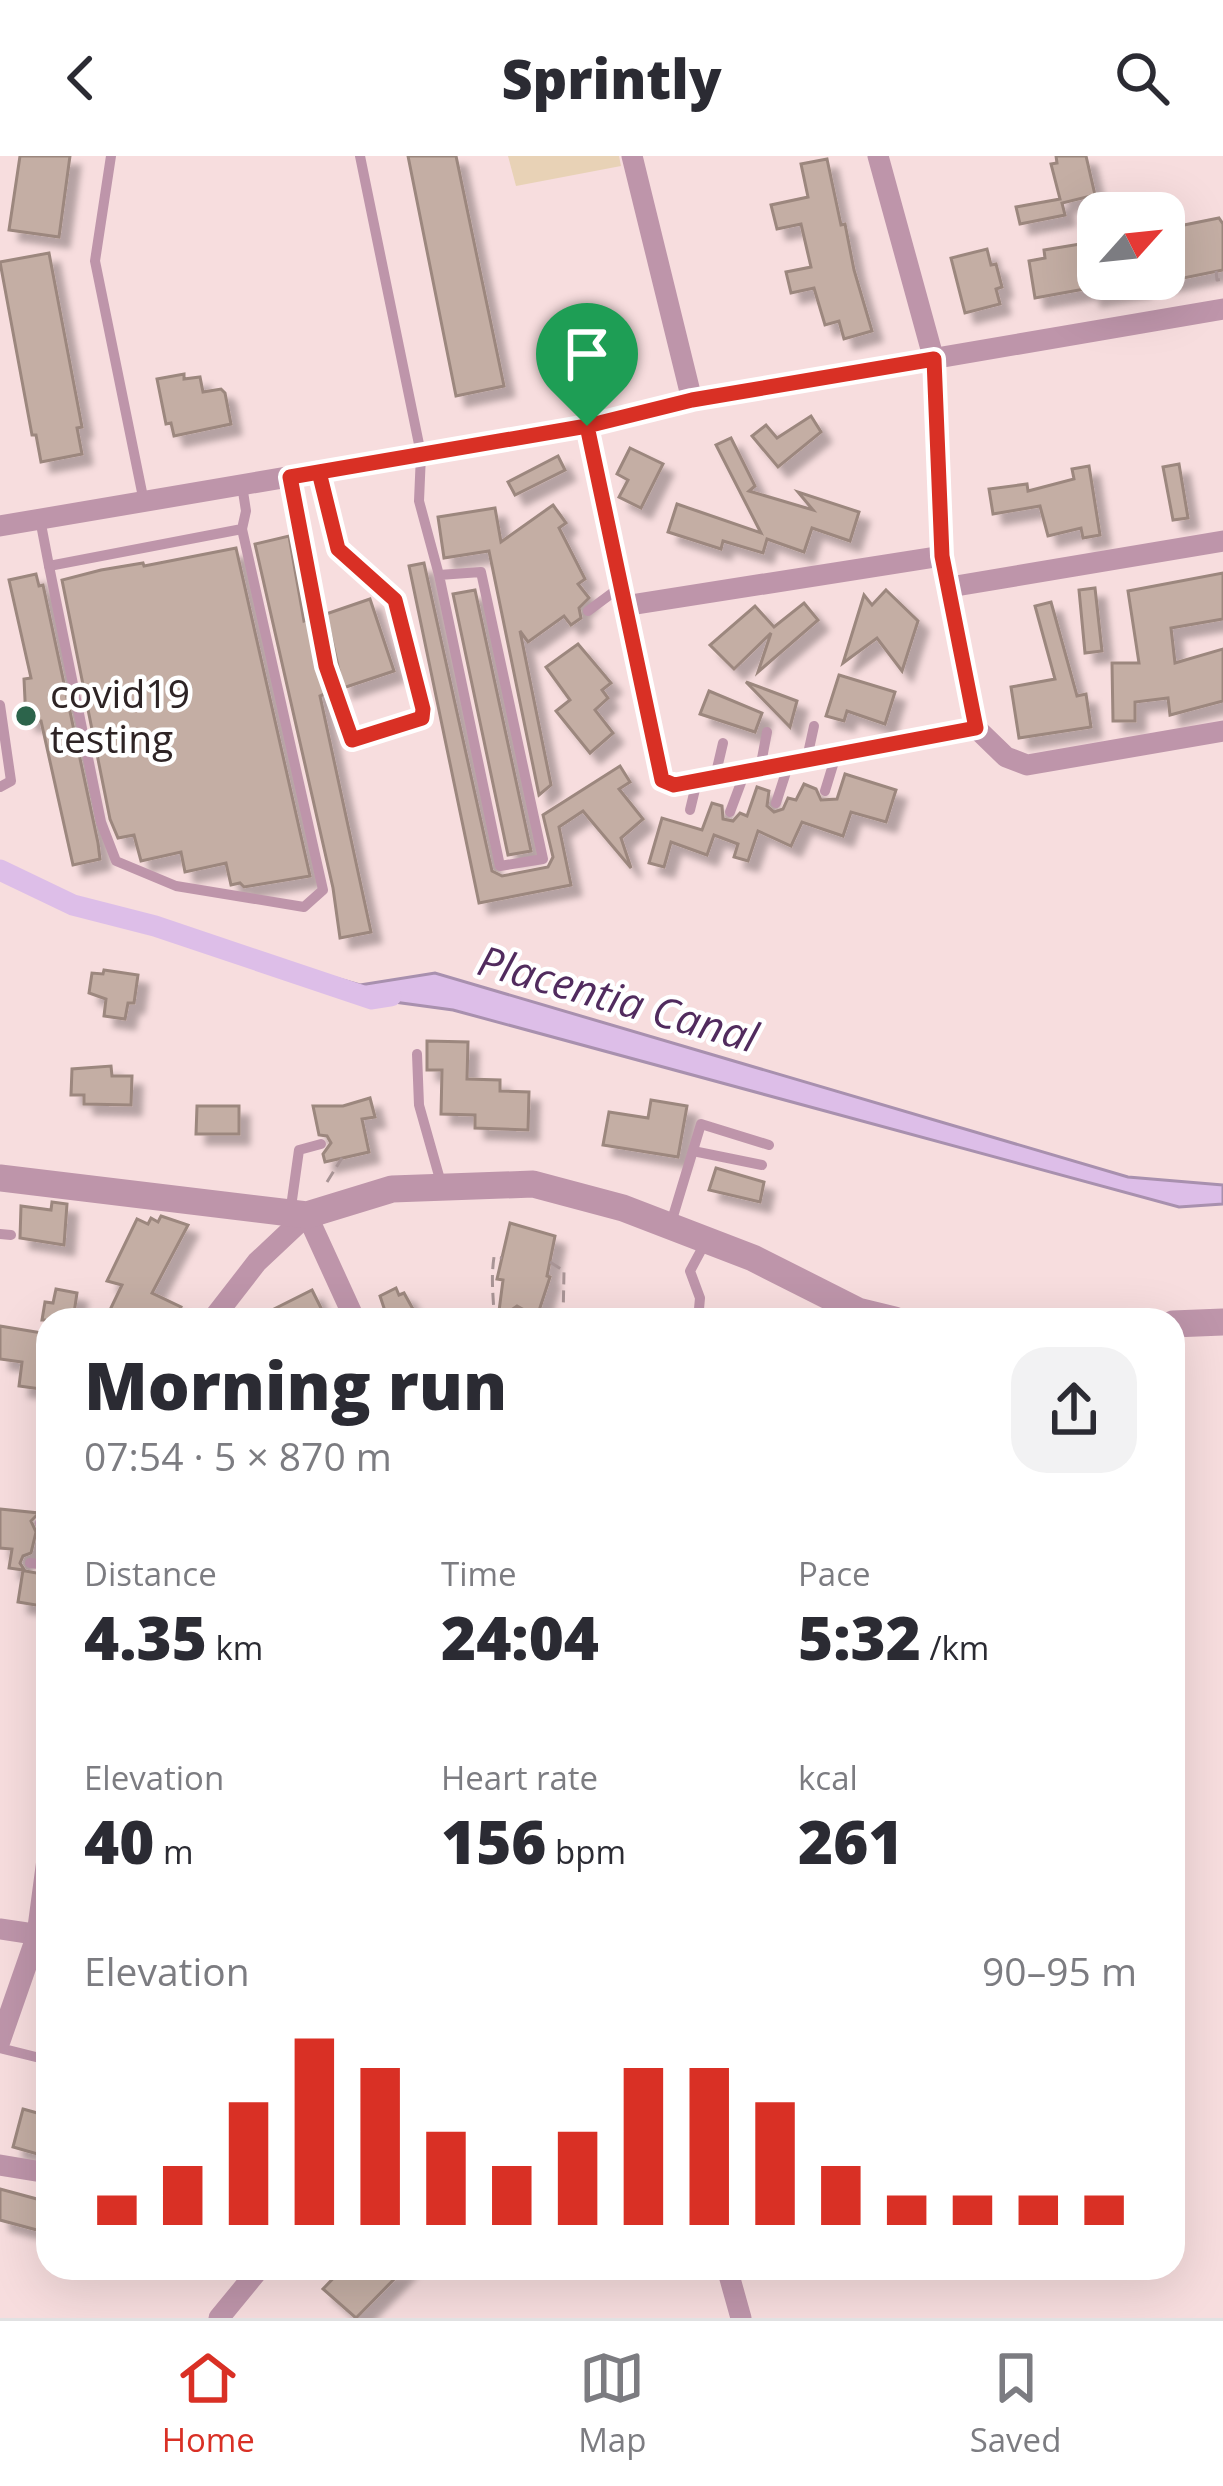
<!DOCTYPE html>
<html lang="en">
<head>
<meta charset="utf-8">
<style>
	:root { --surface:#fff; --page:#f2f2f3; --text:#2b2b33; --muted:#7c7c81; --line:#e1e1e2; --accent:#d93025 }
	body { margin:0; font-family:"Open Sans",sans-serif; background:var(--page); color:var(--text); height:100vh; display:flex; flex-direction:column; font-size:45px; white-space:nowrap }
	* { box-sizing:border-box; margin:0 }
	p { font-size:39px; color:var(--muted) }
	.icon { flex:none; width:66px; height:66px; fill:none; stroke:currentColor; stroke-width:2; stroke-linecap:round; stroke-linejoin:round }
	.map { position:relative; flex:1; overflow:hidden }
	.side { position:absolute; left:36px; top:1152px; width:1149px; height:972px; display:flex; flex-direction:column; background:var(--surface); border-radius:36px; box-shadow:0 12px 48px #0002 }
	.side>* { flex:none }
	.needle { width:78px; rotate:63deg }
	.controls { position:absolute; left:1077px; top:36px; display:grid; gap:24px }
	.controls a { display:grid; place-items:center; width:108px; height:108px; border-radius:24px; background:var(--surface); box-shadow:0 12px 48px #0002; font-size:60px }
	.pin { position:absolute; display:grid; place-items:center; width:102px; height:102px; color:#fff; margin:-123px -51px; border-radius:50% 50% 50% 0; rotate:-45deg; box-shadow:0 0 12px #0007 }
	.pin .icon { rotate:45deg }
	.round { display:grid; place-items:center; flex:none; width:126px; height:126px; border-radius:36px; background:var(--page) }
	.overview { display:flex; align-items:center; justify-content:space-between; height:204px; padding:0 48px }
	h1 { font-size:66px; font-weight:800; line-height:90px }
	.stats { display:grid; grid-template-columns:repeat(3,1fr); gap:18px; height:204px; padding:12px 48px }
	.stats div { display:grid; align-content:center }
	.stats b { font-size:60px; font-weight:800 }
	.stats small { font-size:33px; font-weight:400 }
	.stats p { font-size:33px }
	.chart { height:336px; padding:24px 48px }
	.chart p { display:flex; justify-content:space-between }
	.chart svg { width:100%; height:216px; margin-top:12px; stroke:var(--accent); stroke-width:6 }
	header { display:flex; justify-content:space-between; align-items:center; height:156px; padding:0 48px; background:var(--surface); font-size:54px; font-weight:800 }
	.dock { display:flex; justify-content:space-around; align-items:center; height:168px; border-top:3px solid var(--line); background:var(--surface); font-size:33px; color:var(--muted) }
	.dock a { display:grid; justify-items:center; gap:6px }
	.dock .current { color:var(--accent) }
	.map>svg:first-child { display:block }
	.green { fill:#e8d2b6 }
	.water { fill:#ddbee8; stroke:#a890ae; stroke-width:3 }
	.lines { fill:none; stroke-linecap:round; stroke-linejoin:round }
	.canal { stroke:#ddbee8; stroke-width:21 }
	.building { fill:#c4aea4; stroke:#9c877e; stroke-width:3; filter:url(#shadow) }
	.path { stroke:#a89495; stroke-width:3; stroke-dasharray:12 6; stroke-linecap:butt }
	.service { stroke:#be95aa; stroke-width:10 }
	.minor { stroke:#be95aa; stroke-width:21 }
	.tertiary { stroke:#be95aa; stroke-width:27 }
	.route-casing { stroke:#fff; stroke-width:24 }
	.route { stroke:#d93025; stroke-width:15 }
	.poi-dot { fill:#2c644b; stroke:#fff; stroke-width:4.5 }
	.labels { text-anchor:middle; stroke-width:9; stroke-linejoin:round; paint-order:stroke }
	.poi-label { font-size:39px; fill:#2e2425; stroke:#fff; text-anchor:start }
	.water-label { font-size:42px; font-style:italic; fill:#512b5e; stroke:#fff }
</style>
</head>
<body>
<header><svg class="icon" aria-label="back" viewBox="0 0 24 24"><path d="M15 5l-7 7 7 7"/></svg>Sprintly<svg class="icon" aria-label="search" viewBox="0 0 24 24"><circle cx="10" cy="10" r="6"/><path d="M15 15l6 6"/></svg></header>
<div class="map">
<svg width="1223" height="2162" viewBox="0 0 1223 2162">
	<defs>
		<filter id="shadow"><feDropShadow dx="10" dy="10" stdDeviation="3" flood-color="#0004"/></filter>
	</defs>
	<rect width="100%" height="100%" fill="#f7ddde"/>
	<path class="green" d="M 508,0 L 619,0 L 621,10 L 516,30 Z"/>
	<path class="water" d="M 155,770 L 360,829 L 435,817 L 1128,1021 L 1223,1029 L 1223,1048 L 1179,1051 L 453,854 L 372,843 Z"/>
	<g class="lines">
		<path class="canal" d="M 0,714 L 73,749 L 155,770 L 372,843 L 391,840"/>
	</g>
	<g class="building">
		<path d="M 20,0 L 70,0 L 59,81 L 9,74 Z"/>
		<path d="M 408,0 L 456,0 L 504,230 L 456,240 Z"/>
		<path d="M 1056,0 L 1086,0 L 1095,39 L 1062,47 L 1065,59 L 1020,68 L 1016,51 L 1060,43 L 1051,8 L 1057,7 Z"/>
		<path d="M 827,3 L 841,69 L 845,68 L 854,114 L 872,175 L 844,183 L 839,165 L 825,169 L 814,132 L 791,137 L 786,116 L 811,111 L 801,68 L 777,73 L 771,49 L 808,41 L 801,8 Z"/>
		<path d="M 1219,62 L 1223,68 L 1223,114 L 1164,126 L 1164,73 Z"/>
		<path d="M 1098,85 L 1098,123 L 1140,123 L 1141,131 L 1091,140 L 1090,132 L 1035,142 L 1029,105 L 1045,102 L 1044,94 Z"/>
		<path d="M 987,93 L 991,109 L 996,108 L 1002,131 L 996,133 L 1000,148 L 965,157 L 951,102 Z"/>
		<path d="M 49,97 L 82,271 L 77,272 L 82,298 L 41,306 L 36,279 L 32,279 L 0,106 Z"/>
		<path d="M 184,218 L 184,223 L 200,221 L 203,236 L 221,233 L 225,237 L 231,268 L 174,280 L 171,267 L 166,268 L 157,223 Z"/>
		<path d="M 811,260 L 821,276 L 778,311 L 752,280 L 766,269 L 777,282 Z"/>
		<path d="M 731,282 L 755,330 L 749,335 L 813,354 L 798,336 L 859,356 L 850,385 L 812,372 L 804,396 L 767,383 L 763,397 L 723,385 L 721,393 L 668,376 L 677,348 L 761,377 L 716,289 Z"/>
		<path d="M 630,292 L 663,308 L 641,352 L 619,341 L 628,324 L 617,318 Z"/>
		<path d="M 558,300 L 565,314 L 515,339 L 508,326 Z"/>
		<path d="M 1179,308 L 1188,362 L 1173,364 L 1163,311 Z"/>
		<path d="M 1089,310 L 1100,379 L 1083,382 L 1081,372 L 1048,380 L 1040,350 L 993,358 L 989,333 L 1027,328 L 1028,335 L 1074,323 L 1072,313 Z"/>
		<path d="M 553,349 L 566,367 L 559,372 L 585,423 L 578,428 L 589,442 L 579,452 L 581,462 L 571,469 L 564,460 L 528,486 L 520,475 L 551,629 L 539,639 L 489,395 L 444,402 L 438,361 L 495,352 L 501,386 Z"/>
		<path d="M 289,380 L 304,465 L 307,464 L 325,538 L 320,540 L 371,776 L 340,782 L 333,732 L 255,388 Z"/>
		<path d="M 236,392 L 310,720 L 244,731 L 240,727 L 231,729 L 226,707 L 185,716 L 181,696 L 141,705 L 134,679 L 118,682 L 110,663 L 62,424 L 101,414 L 143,407 L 144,410 Z"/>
		<path d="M 424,407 L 492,715 L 502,720 L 548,711 L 553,701 L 543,659 L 620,610 L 630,626 L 619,633 L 643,663 L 621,682 L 631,712 L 583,655 L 559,671 L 571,729 L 479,747 L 409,410 Z"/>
		<path d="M 1223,417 L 1223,463 L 1171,472 L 1175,507 L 1223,493 L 1223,545 L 1170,559 L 1168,542 L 1135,546 L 1135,565 L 1113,565 L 1112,507 L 1139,507 L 1128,435 Z"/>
		<path d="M 36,418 L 39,430 L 43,429 L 98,687 L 100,703 L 73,709 L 41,565 L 26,565 L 24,523 L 31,522 L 9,424 Z"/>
		<path d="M 1095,432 L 1102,495 L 1085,497 L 1079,434 Z"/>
		<path d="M 475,434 L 531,695 L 508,699 L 453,438 Z"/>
		<path d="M 886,434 L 918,465 L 902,515 L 877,482 L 843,507 L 864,439 L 872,449 Z"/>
		<path d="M 370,443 L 394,515 L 343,532 L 326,458 Z"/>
		<path d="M 1051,446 L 1077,540 L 1086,538 L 1091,571 L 1019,582 L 1011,531 L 1055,523 L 1035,450 Z"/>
		<path d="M 804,447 L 818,464 L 758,516 L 771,477 L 734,513 L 710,489 L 755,450 L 774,471 Z"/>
		<path d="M 578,488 L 611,527 L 602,534 L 608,542 L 595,554 L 613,577 L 590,597 L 556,555 L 570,544 L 546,511 Z"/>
		<path d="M 839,519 L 895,536 L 885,568 L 847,555 L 844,565 L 826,560 Z"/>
		<path d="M 746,526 L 797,545 L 790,571 Z"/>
		<path d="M 709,535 L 762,557 L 755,576 L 700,558 Z"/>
		<path d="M 845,618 L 896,634 L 886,666 L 851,656 L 843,680 L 802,666 L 791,690 L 758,675 L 748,705 L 734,701 L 738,688 L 714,679 L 707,699 L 671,686 L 664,711 L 649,707 L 662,662 L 702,674 L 712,647 L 722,650 L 723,663 L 733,665 L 740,657 L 747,660 L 757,631 L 769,635 L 767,650 L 774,656 L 783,653 L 788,642 L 796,644 L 804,628 L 816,633 L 821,644 L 837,643 Z"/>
		<path d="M 104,814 L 138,819 L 134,847 L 128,847 L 125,863 L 104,860 L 106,843 L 89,837 L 92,817 L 103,818 Z"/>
		<path d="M 427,885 L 468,886 L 467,923 L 500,924 L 500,935 L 529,936 L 528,974 L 475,972 L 475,959 L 441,958 L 442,914 L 427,914 Z"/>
		<path d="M 111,910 L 112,920 L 132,920 L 131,949 L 84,948 L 84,939 L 71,939 L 72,913 Z"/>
		<path d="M 370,942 L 375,961 L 362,963 L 369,996 L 325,1006 L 323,998 L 331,987 L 327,980 L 319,979 L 313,950 L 343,950 Z"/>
		<path d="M 651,944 L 687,950 L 678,1001 L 603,989 L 609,956 L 648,962 Z"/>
		<path d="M 197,950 L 239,950 L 239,978 L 196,978 Z"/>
		<path d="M 716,1012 L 764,1026 L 760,1046 L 709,1034 Z"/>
		<path d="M 52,1046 L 67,1048 L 64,1089 L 20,1082 L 21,1050 L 51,1054 Z"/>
		<path d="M 161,1060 L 188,1069 L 152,1137 L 181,1151 L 175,1164 L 121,1164 L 108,1158 L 122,1129 L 107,1125 L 137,1063 L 148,1068 L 151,1062 L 158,1066 Z"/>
		<path d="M 510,1067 L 555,1080 L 547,1120 L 550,1121 L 536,1164 L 525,1162 L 524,1154 L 517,1150 L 507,1157 L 499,1155 L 503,1124 L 497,1123 Z"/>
		<path d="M 396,1132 L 399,1139 L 404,1137 L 419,1164 L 388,1164 L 380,1140 Z"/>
		<path d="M 56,1133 L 77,1137 L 73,1164 L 42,1164 L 45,1146 L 53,1147 Z"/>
		<path d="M 312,1134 L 327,1164 L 252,1164 Z"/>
		<path d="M 0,1170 L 48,1178 L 44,1212 L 48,1213 L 48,1234 L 19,1230 L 22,1206 L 0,1203 Z"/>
		<path d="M 0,1353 L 39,1357 L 31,1365 L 36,1376 L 31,1397 L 23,1400 L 20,1407 L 25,1415 L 48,1419 L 48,1451 L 18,1446 L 23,1414 L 9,1412 L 12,1393 L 0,1392 Z"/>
		<path d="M 23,1953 L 48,1960 L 48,2001 L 13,1991 Z"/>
		<path d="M 0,2033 L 48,2046 L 48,2077 L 0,2064 Z"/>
		<path d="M 343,2112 L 405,2112 L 356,2162 L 323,2133 Z"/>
	</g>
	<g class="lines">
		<g class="path">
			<path d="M 1216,115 L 1217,124 L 1223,123"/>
			<path d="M 327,1026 L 342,1002"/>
			<path d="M 550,1106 L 564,1115 L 563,1164"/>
			<path d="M 502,1163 L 494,1157 C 493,1138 491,1121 494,1101 L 502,1102"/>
		</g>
		<g class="service">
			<path d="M 111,0 L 95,105 L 144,346"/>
			<path d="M 360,0 L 421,298 L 419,345 L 439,419 L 500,710 L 543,703 L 481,416 L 439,419"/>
			<path d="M 289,321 L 326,510 L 349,581 L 357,584 L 422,562 L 423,553 L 396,444 L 338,393 L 319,316"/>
			<path d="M 40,363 L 49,410 L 242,373 L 246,355 L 242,329"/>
			<path d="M 49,410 L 101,666 L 116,705 L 176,730 L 304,751 L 323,734 L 242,373"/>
			<path d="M 588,455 L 619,432"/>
			<path d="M 0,549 L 11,625 L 0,631"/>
			<path d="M 807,602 L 814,570"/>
			<path d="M 760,613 L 767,576"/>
			<path d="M 715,621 L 723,587"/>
			<path d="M 825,635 L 836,599"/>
			<path d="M 776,647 L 788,610"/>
			<path d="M 690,654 L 697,625"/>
			<path d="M 730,656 L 745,616"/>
			<path d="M 417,898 L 419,949 L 441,1027"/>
			<path d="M 693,995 L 762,1009"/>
			<path d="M 290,1058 L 299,994 L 321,988"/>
			<path d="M 671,1067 L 701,968 L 769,989"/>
			<path d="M 0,1078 L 11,1079"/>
			<path d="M 515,1164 L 516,1160"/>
			<path d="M 698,1164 L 700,1142 L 690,1115 L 705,1087"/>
			<path d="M 40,1367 L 48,1368"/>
			<path d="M 30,1407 L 48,1409"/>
			<path d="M 0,1892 L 48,1904"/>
		</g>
		<g class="minor">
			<path d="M 632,0 L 692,244"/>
			<path d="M 878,0 L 934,204 L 942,400 L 976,572"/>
			<path d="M 587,270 L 662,624 L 674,629 L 976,572 L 1006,601 L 1027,609 L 1223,575"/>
			<path d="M 0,370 L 587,270 L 692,244 L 1223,153"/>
			<path d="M 950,431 L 1223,385"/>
			<path d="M 624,450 L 942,400"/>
			<path d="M 212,1164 L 257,1106 L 307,1059 L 355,1164"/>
			<path d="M 0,1773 L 47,1780"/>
			<path d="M 0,1885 L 37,1779 L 48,1696"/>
			<path d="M 0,2009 L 48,2017"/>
			<path d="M 727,2112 L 741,2162"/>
			<path d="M 219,2162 L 260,2112"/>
		</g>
		<g class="tertiary">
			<path d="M 0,1022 L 307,1059 L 392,1033 L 533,1028 L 623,1052 L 753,1102 L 858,1155 L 895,1164"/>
			<path d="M 1173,1168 L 1223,1166"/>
		</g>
	</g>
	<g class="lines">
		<defs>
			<path id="route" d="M 587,270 L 319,316 L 290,321 L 326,510 L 352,584 L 422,562 L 423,553 L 395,444 L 338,393 L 319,316 L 587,270 L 662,624 L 674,629 L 976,572 L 942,400 L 934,203 L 692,244 L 587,270"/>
		</defs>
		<use href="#route" class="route-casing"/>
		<use href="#route" class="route"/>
	</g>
	<circle class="poi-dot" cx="26" cy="560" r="12"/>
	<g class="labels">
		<g class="poi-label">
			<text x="50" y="552">covid19<tspan x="50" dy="45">testing</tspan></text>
		</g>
		<g class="water-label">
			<text transform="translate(618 843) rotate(16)" y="15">Placentia Canal</text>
		</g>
	</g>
</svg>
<div class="controls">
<a><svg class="needle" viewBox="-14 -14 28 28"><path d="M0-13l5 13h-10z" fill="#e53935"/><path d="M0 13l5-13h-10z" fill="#7c7c81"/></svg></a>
</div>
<div class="pin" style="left:587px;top:270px;background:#1e9e55"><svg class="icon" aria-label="arrive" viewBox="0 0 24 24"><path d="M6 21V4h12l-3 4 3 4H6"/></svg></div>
<section class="side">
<div class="overview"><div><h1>Morning run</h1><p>07:54 · 5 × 870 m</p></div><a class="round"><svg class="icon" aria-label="share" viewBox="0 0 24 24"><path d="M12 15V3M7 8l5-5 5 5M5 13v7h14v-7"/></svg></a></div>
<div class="stats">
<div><p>Distance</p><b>4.35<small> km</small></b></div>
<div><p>Time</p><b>24:04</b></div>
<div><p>Pace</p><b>5:32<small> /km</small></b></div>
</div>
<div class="stats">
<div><p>Elevation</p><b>40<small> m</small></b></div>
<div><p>Heart rate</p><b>156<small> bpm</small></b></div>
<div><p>kcal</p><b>261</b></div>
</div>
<div class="chart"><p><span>Elevation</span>90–95 m</p>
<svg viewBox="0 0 160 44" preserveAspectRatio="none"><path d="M5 44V38M15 44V32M25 44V19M35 44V6M45 44V12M55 44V25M65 44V32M75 44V25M85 44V12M95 44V12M105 44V19M115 44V32M125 44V38M135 44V38M145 44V38M155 44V38"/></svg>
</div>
</section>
</div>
<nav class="dock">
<a class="current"><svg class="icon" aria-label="home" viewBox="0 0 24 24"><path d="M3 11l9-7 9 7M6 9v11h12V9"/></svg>Home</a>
<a><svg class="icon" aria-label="map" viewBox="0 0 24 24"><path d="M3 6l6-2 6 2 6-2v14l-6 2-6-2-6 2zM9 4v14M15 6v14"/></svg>Map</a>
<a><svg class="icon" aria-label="saved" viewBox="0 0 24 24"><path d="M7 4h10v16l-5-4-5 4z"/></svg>Saved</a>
</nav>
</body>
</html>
